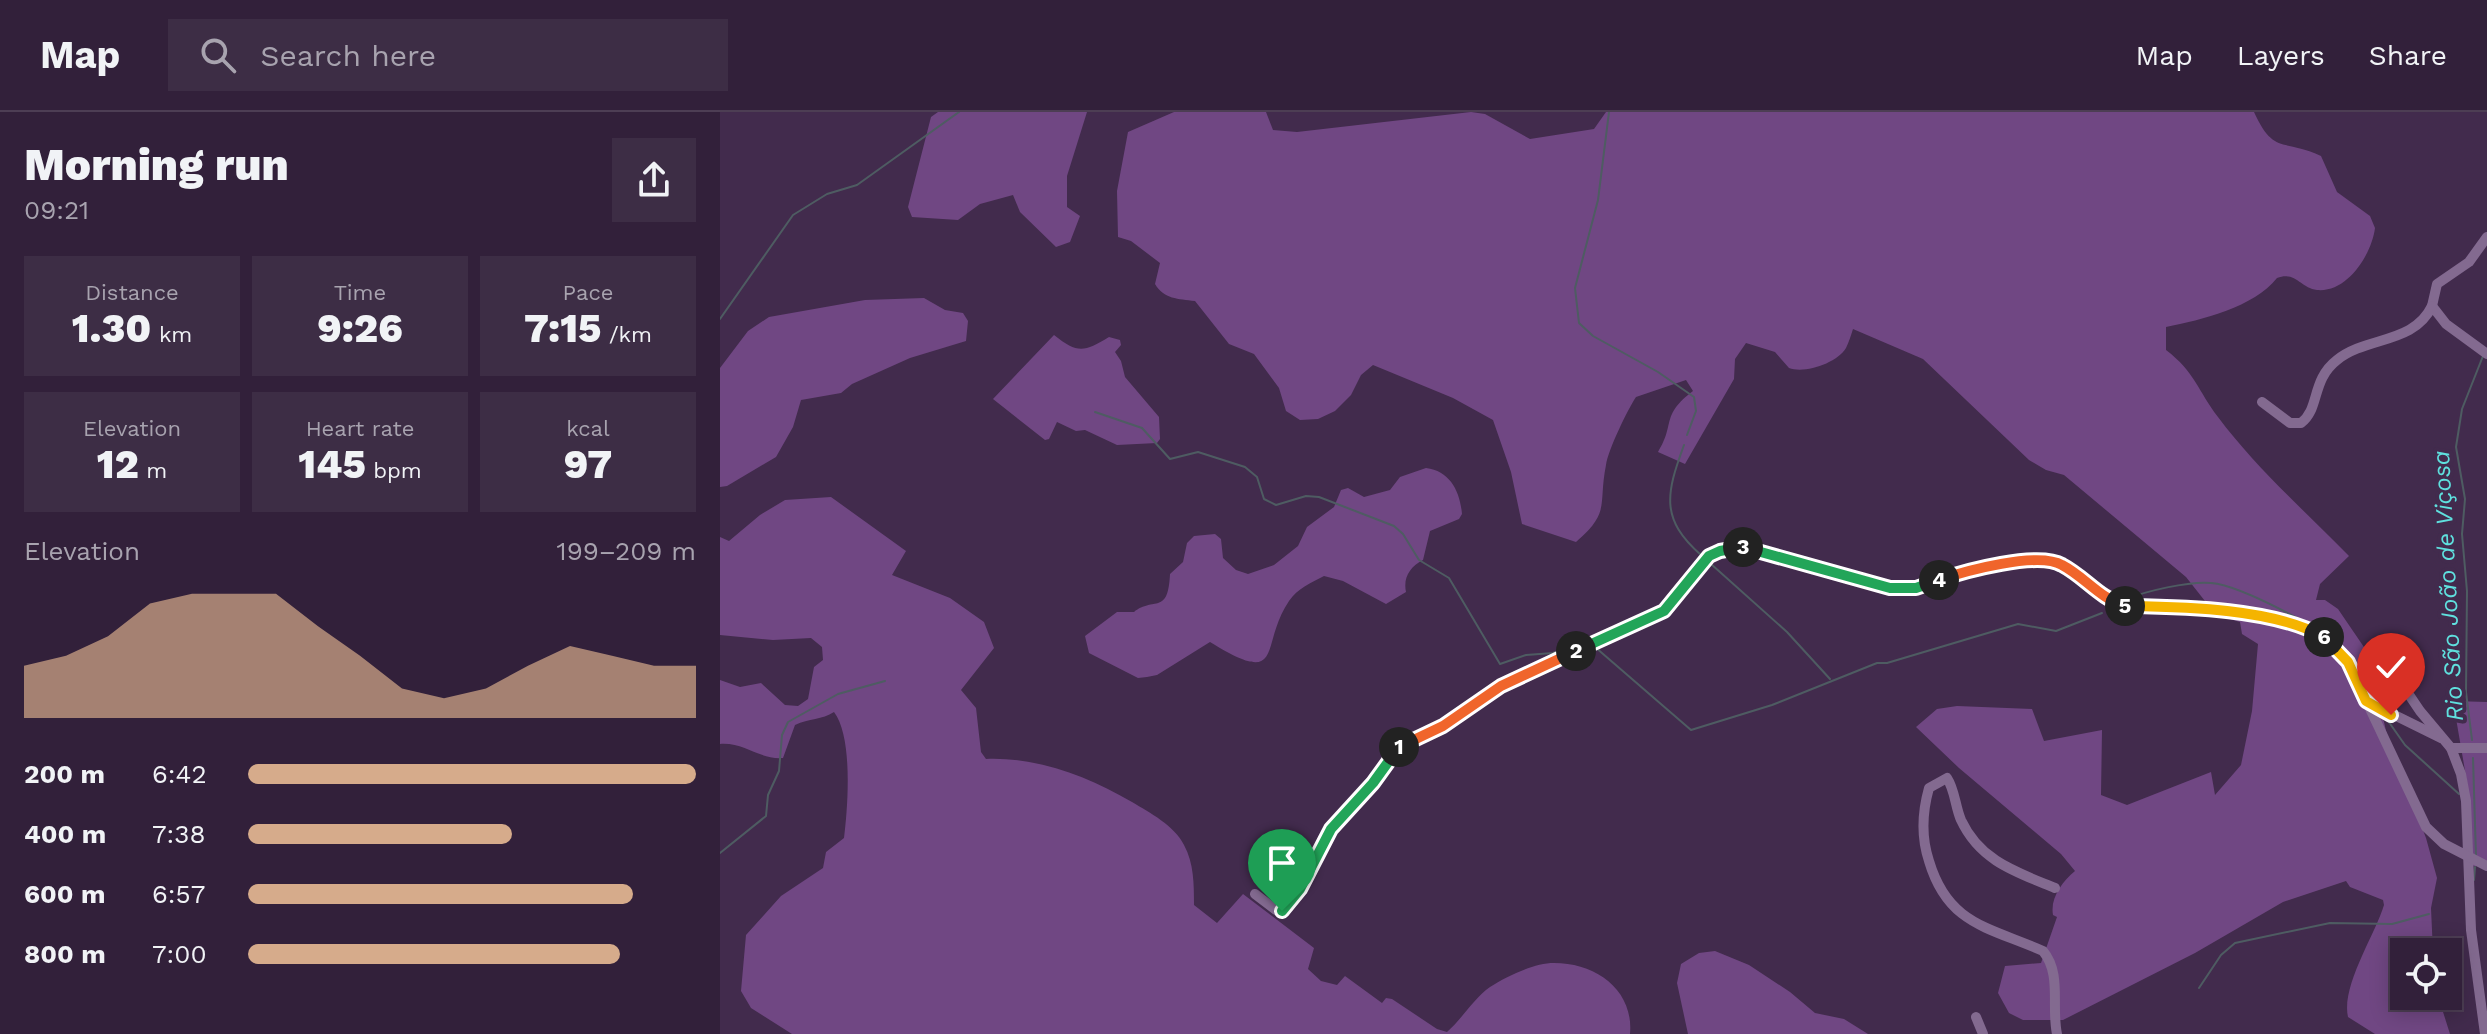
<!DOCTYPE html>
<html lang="en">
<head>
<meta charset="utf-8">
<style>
	:root { --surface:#32203a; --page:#3d2d45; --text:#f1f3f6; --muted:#a8a3af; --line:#4d3e54; --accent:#d6ab8b }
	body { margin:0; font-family:"Work Sans",sans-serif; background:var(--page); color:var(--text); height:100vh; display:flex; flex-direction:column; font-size:30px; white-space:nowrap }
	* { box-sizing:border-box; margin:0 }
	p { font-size:26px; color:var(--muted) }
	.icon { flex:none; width:44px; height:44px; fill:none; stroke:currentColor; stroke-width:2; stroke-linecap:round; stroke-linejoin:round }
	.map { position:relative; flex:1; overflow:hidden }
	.sheet { display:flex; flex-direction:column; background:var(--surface); width:720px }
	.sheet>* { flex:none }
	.tools { position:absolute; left:1670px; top:826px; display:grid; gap:16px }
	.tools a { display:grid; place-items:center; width:72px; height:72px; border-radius:0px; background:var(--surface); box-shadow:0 4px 20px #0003,0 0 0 2px var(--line); font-size:40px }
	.pin { position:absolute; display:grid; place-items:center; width:68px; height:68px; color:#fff; margin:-82px -34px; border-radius:50% 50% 50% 0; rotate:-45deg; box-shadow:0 0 8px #0007 }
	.pin .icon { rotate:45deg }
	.km { position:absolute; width:40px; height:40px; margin:-20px; border-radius:50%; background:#222; color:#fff; font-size:22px; line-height:40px; text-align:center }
	.round { display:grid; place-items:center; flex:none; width:84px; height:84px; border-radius:0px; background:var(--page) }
	.overview { display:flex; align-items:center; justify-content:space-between; height:136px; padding:0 24px }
	h1 { font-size:44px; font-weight:800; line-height:60px }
	.stats { display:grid; grid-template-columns:repeat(3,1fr); gap:12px; height:136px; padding:8px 24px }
	.stats div { display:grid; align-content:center; border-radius:0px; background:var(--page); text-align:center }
	.stats b { font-size:40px; font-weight:800 }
	.stats small { font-size:22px; font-weight:400 }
	.stats p { font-size:22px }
	.chart { height:224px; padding:16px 24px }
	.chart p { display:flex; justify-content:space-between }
	.chart svg { width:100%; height:144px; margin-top:8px; fill:var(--accent); opacity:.7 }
	ul { padding:0 24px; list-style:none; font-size:26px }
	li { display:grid; grid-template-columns:128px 96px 1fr; align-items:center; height:60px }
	li i { height:20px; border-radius:10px; background:var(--accent) }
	header { display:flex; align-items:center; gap:48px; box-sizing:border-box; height:112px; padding:0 40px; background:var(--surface); border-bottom:2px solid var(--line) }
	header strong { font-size:38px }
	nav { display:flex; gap:44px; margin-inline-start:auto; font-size:28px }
	.search { width:560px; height:72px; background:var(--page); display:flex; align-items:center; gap:20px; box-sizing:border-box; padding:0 28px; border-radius:0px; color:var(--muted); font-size:30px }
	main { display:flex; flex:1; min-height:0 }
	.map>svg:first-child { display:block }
	.green { fill:#704783 }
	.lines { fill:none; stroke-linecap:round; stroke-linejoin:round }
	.stream { stroke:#4e5c62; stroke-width:2 }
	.minor { stroke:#836a90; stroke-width:10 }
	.split-1-casing { stroke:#fff; stroke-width:16 }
	.split-2-casing { stroke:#fff; stroke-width:16 }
	.split-3-casing { stroke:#fff; stroke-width:16 }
	.split-4-casing { stroke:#fff; stroke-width:16 }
	.split-5-casing { stroke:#fff; stroke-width:16 }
	.split-6-casing { stroke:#fff; stroke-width:16 }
	.split-7-casing { stroke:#fff; stroke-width:16 }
	.split-1 { stroke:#22a559; stroke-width:10 }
	.split-2 { stroke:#f0652b; stroke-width:10 }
	.split-3 { stroke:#22a559; stroke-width:10 }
	.split-4 { stroke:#22a559; stroke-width:10 }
	.split-5 { stroke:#f0652b; stroke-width:10 }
	.split-6 { stroke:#f5b400; stroke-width:10 }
	.split-7 { stroke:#f5b400; stroke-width:10 }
	.labels { text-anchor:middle; stroke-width:8; stroke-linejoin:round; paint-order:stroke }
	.water-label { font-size:24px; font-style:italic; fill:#5fe0de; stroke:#422b4d }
</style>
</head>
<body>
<header>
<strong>Map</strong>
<div class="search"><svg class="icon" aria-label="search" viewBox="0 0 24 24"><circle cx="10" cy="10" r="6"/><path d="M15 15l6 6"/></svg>Search here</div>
<nav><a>Map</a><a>Layers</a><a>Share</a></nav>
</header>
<main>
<section class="sheet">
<div class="overview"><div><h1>Morning run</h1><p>09:21</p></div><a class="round"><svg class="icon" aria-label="share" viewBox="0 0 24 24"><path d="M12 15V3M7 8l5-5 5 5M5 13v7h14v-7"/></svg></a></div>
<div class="stats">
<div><p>Distance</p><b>1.30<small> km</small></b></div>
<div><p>Time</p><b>9:26</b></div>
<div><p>Pace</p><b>7:15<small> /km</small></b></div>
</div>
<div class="stats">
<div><p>Elevation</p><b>12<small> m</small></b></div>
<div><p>Heart rate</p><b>145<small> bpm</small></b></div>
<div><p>kcal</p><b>97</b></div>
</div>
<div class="chart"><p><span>Elevation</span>199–209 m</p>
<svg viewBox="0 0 160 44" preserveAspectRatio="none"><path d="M0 44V28L10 25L20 19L30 9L40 6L50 6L60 6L70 16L80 25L90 35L100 38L110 35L120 28L130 22L140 25L150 28L160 28V44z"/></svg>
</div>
<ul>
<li><b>200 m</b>6:42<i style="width:100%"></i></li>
<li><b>400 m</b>7:38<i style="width:59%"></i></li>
<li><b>600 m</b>6:57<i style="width:86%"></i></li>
<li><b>800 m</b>7:00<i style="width:83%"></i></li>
</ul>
</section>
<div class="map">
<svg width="1767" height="922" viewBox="0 0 1767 922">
	<rect width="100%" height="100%" fill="#422b4d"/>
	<g class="green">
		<path d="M 218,0 L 367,0 L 347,64 L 347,95 L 360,104 L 350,130 L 336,135 L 300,100 L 293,83 L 260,92 L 238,108 L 192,105 L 188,95 L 211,5 Z"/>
		<path d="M 454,0 L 546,0 L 553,18 L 577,20 L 751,0 L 765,2 L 810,27 L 874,17 L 886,0 L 1534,0 C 1554,44 1564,26 1601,44 L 1617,80 L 1650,104 L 1655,116 C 1652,141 1628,181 1597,178 C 1580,176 1576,159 1557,166 C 1534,195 1482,208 1446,215 L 1446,238 C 1475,260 1478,279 1498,305 C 1536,356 1585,399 1629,444 L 1600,472 L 1596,488 L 1605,488 L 1618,497 L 1648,541 L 1667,623 L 1706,726 L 1717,766 L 1711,796 L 1713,840 L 1684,840 L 1684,884 L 1718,884 L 1730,922 L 1655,922 L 1628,905 C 1621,874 1655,823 1664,793 L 1663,788 L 1630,775 L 1626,769 L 1563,790 L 1475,841 L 1343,908 L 1303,908 L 1289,901 L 1278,881 L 1285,854 L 1321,851 L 1337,805 L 1333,803 C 1330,786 1342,770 1355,759 L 1341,742 L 1239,656 L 1196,615 L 1217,597 L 1237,594 L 1312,597 L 1324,629 L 1382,618 L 1381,683 L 1407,693 L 1491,660 L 1495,683 L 1521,653 L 1532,599 L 1538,532 L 1522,522 L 1520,510 L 1496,503 L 1466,465 L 1344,363 L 1326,358 L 1309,348 L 1203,247 L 1133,217 C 1131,223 1129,230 1126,236 C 1117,251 1085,262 1069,256 L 1055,240 L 1026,231 L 1015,247 L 1014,267 L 965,352 L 938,340 C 956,311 940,304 973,279 L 966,268 L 916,285 C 908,297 888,338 886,353 C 878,393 891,400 856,430 L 802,412 L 791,360 L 773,308 L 733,286 L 653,253 L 641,263 L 631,283 L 615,299 L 598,307 L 580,308 L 566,299 L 559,276 L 534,242 L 509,232 L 475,189 C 458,187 444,187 435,172 L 440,151 L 411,129 L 398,125 L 397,79 L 408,20 Z"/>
		<path d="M 204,186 L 225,198 L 243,201 L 248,209 L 246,229 L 190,246 L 132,272 L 121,281 L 81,288 L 73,315 L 56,345 L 7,374 L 0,375 L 0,256 L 28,219 L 49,205 L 145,188 Z"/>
		<path d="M 334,223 C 358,242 364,240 389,225 L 400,228 L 401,233 L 395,240 L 401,249 L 405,265 L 439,305 L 440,327 L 437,331 L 397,333 L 365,318 L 356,319 L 337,310 L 329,327 L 325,328 L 273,287 Z"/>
		<path d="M 706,356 C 730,359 740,379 742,402 L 739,407 L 710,419 L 703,448 C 690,455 683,465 686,480 L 666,492 L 623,469 L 604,464 C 591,471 578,476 569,489 C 539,533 566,577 490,530 L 437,563 L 427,565 L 418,566 L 369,541 L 365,524 L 397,500 L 414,500 C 434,484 448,504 450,462 L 463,450 L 467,431 L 474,424 L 495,422 L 501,427 L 503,446 L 516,458 L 528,462 L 554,453 L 578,434 L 587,415 L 614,395 L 621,378 L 628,376 L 644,385 L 670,378 L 680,365 Z"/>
		<path d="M 111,385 L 186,439 L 172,463 L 230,486 L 264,510 L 274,536 L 241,578 L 256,596 L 261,640 L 266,647 C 318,645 367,664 412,690 C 430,701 454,713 464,733 C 474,751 474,773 474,793 L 497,811 L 523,782 L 594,836 L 588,857 L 601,869 L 617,873 L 625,864 L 662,891 L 666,886 L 672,887 L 717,917 L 727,920 C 742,907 754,886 770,875 C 787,864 814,851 834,851 C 876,851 914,878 910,922 L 72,922 L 31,896 L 21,879 L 26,823 L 61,784 L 103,756 L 106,740 L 124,726 C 128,694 133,625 114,600 C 102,608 89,606 75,613 L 63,646 C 40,648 24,630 0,632 L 0,568 L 20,575 L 41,571 L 65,593 L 78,594 L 88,587 L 94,555 L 103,548 L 102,535 L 91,526 L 53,528 L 0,523 L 0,425 L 9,429 L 40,403 L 65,388 Z"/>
		<path d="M 1733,589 L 1767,590 L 1767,754 L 1754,754 L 1747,748 L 1748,676 Z"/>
		<path d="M 995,839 L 1029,853 L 1070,880 L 1095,901 L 1124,907 L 1148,922 L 968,922 L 957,871 L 961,852 L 979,841 Z"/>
	</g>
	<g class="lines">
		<g class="stream">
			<path d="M 889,0 L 878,88 L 855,176 L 859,211 L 873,224 L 938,260 L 974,285 L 976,299 L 967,323"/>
			<path d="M 0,207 L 73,103 L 107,82 L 137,73 L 239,0"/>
			<path d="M 375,300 L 422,316 L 450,347 L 478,340 L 525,355 L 537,365 L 544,387 L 556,393 L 586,384 L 599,385 L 674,414 L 683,422 L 699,448 L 729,466 L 780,552 L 806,543 L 833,541 L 866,528"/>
			<path d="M 964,333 C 946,382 940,407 981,443"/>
			<path d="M 991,452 L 1067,520 L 1110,567"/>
			<path d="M 1405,488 C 1424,479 1470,469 1491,471 C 1517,473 1572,503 1595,516"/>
			<path d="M 1620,534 L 1640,555 L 1659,591"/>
			<path d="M 875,535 L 971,618 L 1052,593 L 1157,551 L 1167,551 L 1298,512 L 1336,519 L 1382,501"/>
			<path d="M 1666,606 L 1685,633 L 1739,682"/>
			<path d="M 1752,628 L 1746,580 L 1747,479 L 1742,422 L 1745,387 L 1736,335 L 1742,297 L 1763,244"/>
			<path d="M 1753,646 L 1756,745"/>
			<path d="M 0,741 L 46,704 L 48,683 L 59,659 L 62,623 L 68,610 L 118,582 L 165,569"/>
			<path d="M 1754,768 L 1755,755"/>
			<path d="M 1479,876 L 1501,843 L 1515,831 L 1610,811 L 1672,812 L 1709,802"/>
		</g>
		<g class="minor">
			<path d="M 1712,194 L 1717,172 L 1749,150 L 1767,125"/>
			<path d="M 1542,290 L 1570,311 L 1581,311 C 1600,297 1591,268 1617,248 C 1647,224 1694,232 1712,194 L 1726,212 L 1767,242"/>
			<path d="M 1669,553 L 1700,599 L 1731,636 L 1741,662 L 1746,689 L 1751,818 L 1765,922"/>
			<path d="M 1646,589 L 1721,626"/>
			<path d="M 1731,636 L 1767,636"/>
			<path d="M 1335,776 C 1296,760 1260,749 1241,708 C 1235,694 1235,678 1227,666 L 1209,676 C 1202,701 1201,725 1209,749 C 1228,813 1269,815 1323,839 C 1342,862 1331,894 1337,922"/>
			<path d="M 535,782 L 556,798 L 567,796 L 580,777 L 611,717 L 653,671 L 681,633 L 723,614 L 781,574 L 901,516 L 935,504 L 958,485 L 982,451 L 1000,439 L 1028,435 L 1082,454 L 1178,477 L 1196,476 L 1235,463 L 1301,448 L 1335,449 L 1394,491 L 1405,494 L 1498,498 L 1573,512 L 1605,526 L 1628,550 L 1706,715 L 1724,732 L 1767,754"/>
			<path d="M 1256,905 L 1263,922"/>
		</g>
	</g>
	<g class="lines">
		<defs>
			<path id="split-1" d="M 562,799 L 580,777 L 611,717 L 653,671 L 679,635"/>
			<path id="split-2" d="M 679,635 L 723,614 L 781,574 L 856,539"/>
			<path id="split-3" d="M 856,539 L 944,499 L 989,444 L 1000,439 L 1023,435"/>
			<path id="split-4" d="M 1023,435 L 1170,476 L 1196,476 L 1219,468"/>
			<path id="split-5" d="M 1219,468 C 1245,459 1318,439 1342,453 C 1365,465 1379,486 1405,494"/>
			<path id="split-6" d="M 1405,494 C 1463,495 1553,496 1604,525"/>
			<path id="split-7" d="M 1604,525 L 1628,550 L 1646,589 L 1671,603"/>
		</defs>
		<use href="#split-1" class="split-1-casing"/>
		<use href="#split-2" class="split-2-casing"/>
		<use href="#split-3" class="split-3-casing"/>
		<use href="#split-4" class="split-4-casing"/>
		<use href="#split-5" class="split-5-casing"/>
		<use href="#split-6" class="split-6-casing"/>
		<use href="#split-7" class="split-7-casing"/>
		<use href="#split-1" class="split-1"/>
		<use href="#split-2" class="split-2"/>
		<use href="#split-3" class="split-3"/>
		<use href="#split-4" class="split-4"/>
		<use href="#split-5" class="split-5"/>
		<use href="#split-6" class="split-6"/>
		<use href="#split-7" class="split-7"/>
	</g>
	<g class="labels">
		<g class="water-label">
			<text transform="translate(1728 474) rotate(-93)" y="8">Rio São João de Viçosa</text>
		</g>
	</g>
</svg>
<div class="tools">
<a><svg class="icon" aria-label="locate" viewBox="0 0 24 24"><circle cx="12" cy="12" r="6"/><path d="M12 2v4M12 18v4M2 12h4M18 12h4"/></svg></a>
</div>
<div class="pin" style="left:562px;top:799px;background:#1e9e55"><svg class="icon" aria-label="arrive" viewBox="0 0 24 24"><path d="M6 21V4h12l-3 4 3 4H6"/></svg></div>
<div class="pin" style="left:1671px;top:603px;background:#d93025"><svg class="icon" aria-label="check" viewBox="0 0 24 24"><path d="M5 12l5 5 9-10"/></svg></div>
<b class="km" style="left:679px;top:635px">1</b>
<b class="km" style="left:856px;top:539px">2</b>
<b class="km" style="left:1023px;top:435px">3</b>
<b class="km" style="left:1219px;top:468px">4</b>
<b class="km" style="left:1405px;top:494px">5</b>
<b class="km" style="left:1604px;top:525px">6</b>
</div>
</main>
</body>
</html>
